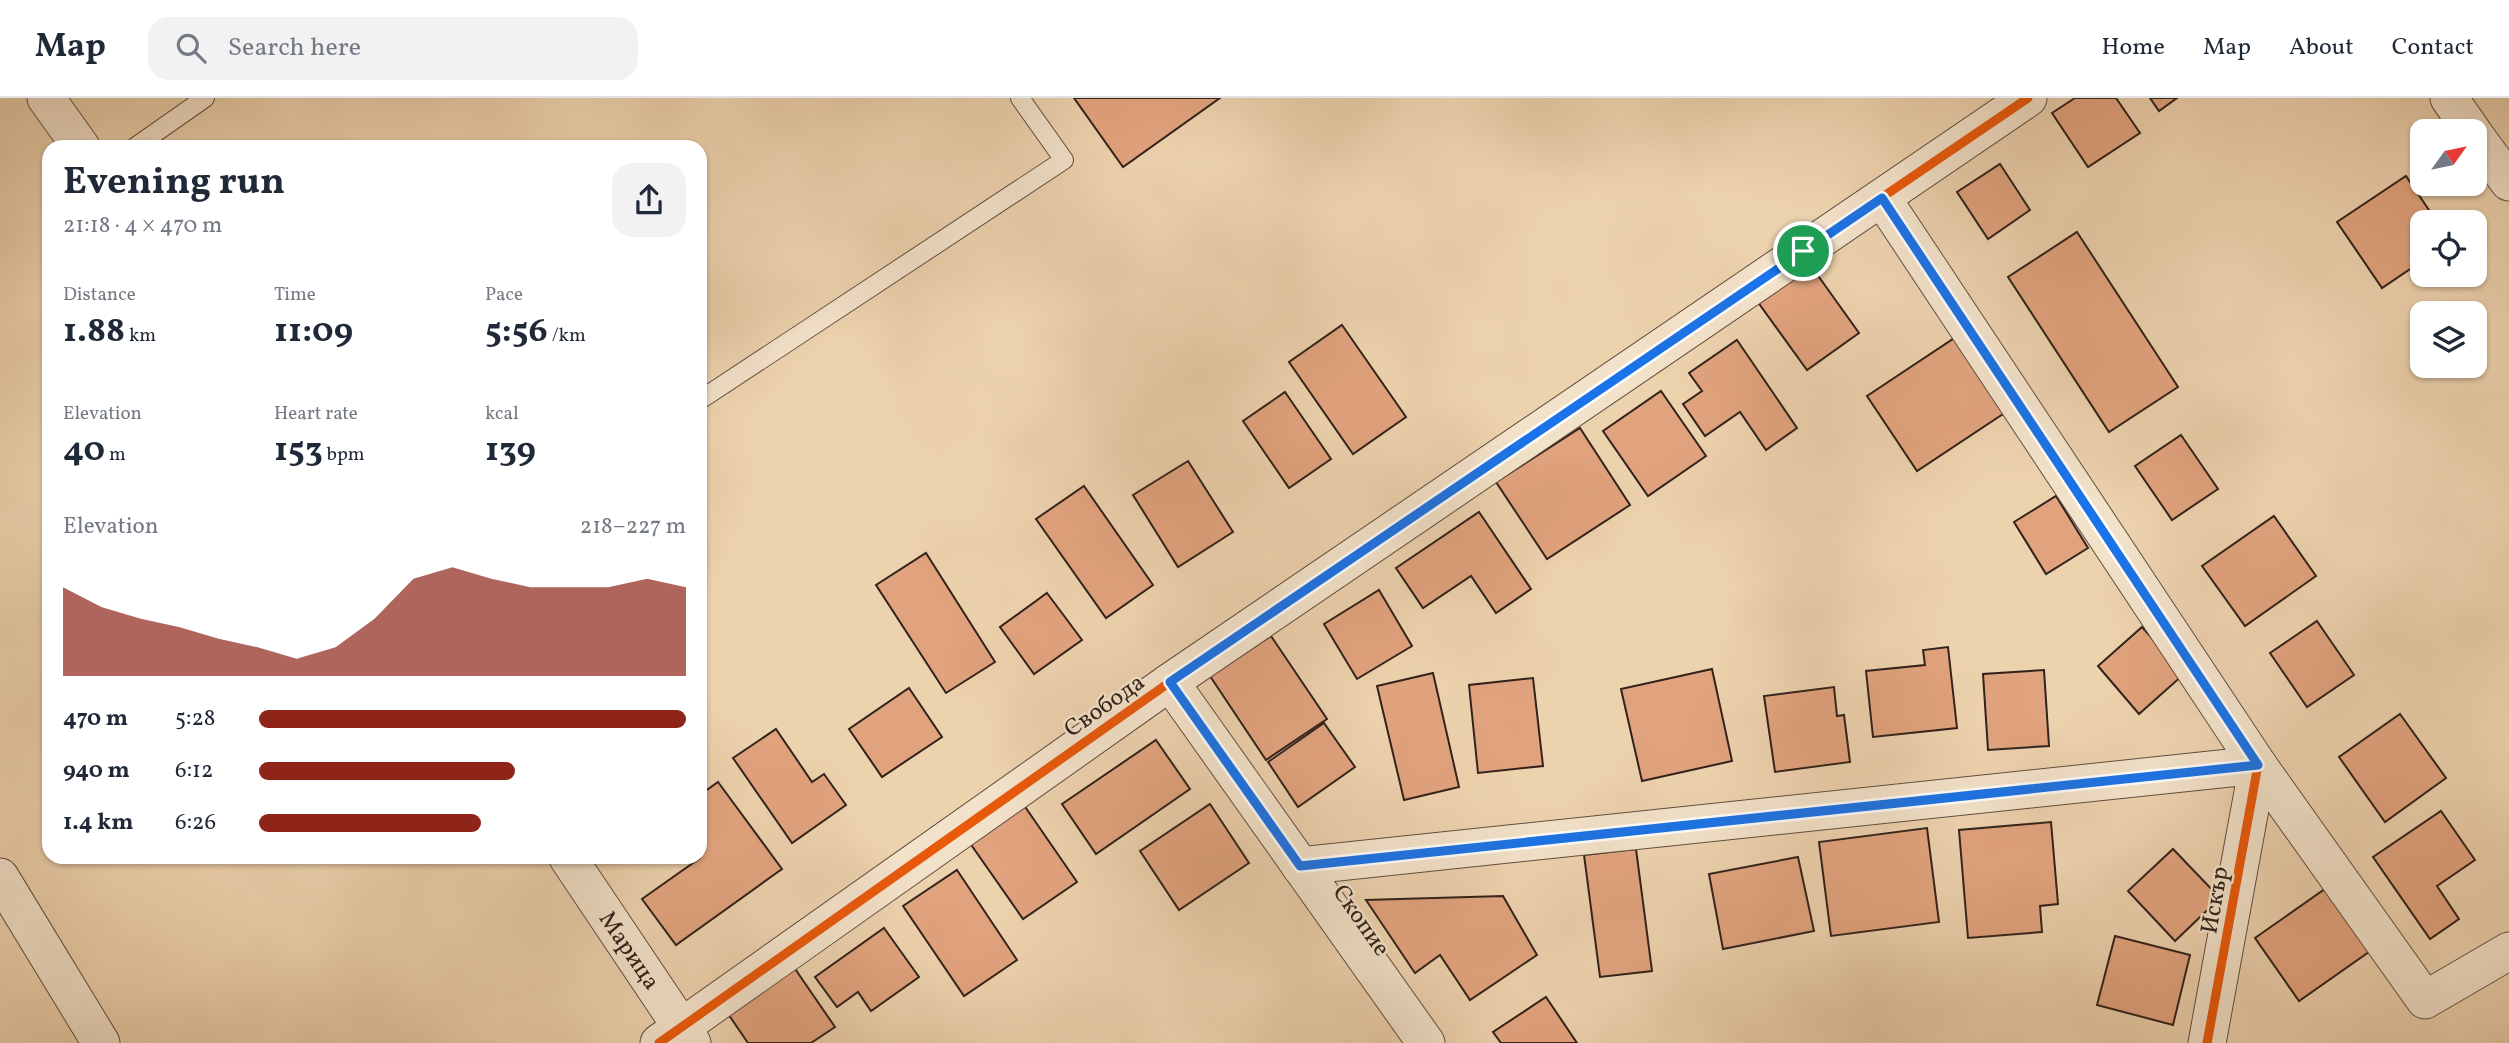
<!DOCTYPE html>
<html lang="en">
<head>
<meta charset="utf-8">
<style>
	:root { --surface:#fff; --page:#f2f2f3; --text:#1f2937; --muted:#747a83; --line:#e0e1e3; --accent:#8f2418 }
	body { margin:0; font-family:Vollkorn,serif; background:var(--page); color:var(--text); height:100vh; display:flex; flex-direction:column; font-size:26px; white-space:nowrap }
	* { box-sizing:border-box; margin:0 }
	p { font-size:23px; color:var(--muted) }
	.icon { flex:none; width:38px; height:38px; fill:none; stroke:currentColor; stroke-width:2; stroke-linecap:round; stroke-linejoin:round }
	.map { position:relative; flex:1; overflow:hidden }
	.panel { position:absolute; left:42px; top:42px; width:665px; height:724px; display:flex; flex-direction:column; background:var(--surface); border-radius:21px; box-shadow:0 2px 5px #0004 }
	.panel>* { flex:none }
	.needle { width:46px; rotate:57deg }
	.fabs { position:absolute; left:2410px; top:21px; display:grid; gap:14px }
	.fabs a { display:grid; place-items:center; width:77px; height:77px; border-radius:14px; background:var(--surface); box-shadow:0 2px 5px #0004; font-size:35px }
	.pin { position:absolute; display:grid; place-items:center; width:60px; height:60px; color:#fff; margin:-30px; border:4px solid #fff; border-radius:50%; box-shadow:0 2px 7px #0007 }
	.round { display:grid; place-items:center; flex:none; width:74px; height:74px; border-radius:21px; background:var(--page) }
	.head { display:flex; align-items:center; justify-content:space-between; height:119px; padding:0 21px }
	h1 { font-size:38px; font-weight:700; line-height:52px }
	.stats { display:grid; grid-template-columns:repeat(3,1fr); gap:10px; height:119px; padding:7px 21px }
	.stats div { display:grid; align-content:center }
	.stats b { font-size:35px; font-weight:700 }
	.stats small { font-size:19px; font-weight:400 }
	.stats p { font-size:19px }
	.chart { height:196px; padding:14px 21px }
	.chart p { display:flex; justify-content:space-between }
	.chart svg { width:100%; height:126px; margin-top:7px; fill:var(--accent); opacity:.7 }
	ul { padding:0 21px; list-style:none; font-size:23px }
	li { display:grid; grid-template-columns:112px 84px 1fr; align-items:center; height:52px }
	li i { height:18px; border-radius:9px; background:var(--accent) }
	header { display:flex; align-items:center; gap:42px; box-sizing:border-box; height:98px; padding:0 35px; background:var(--surface); border-bottom:2px solid var(--line) }
	header strong { font-size:33px }
	nav { display:flex; gap:38px; margin-inline-start:auto; font-size:24px }
	.search { width:490px; height:63px; background:var(--page); display:flex; align-items:center; gap:18px; box-sizing:border-box; padding:0 24px; border-radius:21px; color:var(--muted); font-size:26px }
	.map>svg:first-child { display:block }
	.building { fill:#e1a37e; stroke:#31221b; stroke-width:2 }
	.lines { fill:none; stroke-linecap:round; stroke-linejoin:round }
	.service-casing { stroke:#604e40; stroke-width:20 }
	.minor-casing { stroke:#604e40; stroke-width:39 }
	.service { stroke:#f3e2ca; stroke-width:18 }
	.minor { stroke:#f3e2ca; stroke-width:37 }
	.cycleway-casing { stroke:#f3e2ca; stroke-width:13 }
	.cycleway { stroke:#e8590c; stroke-width:9 }
	.route-casing { stroke:#fff; stroke-width:14 }
	.route { stroke:#1a73e8; stroke-width:9 }
	.labels { text-anchor:middle; stroke-width:5; stroke-linejoin:round; paint-order:stroke }
	.street-label { font-size:24px; fill:#31221b; stroke:#f3e2ca }
</style>
</head>
<body>
<header>
<strong>Map</strong>
<div class="search"><svg class="icon" aria-label="search" viewBox="0 0 24 24"><circle cx="10" cy="10" r="6"/><path d="M15 15l6 6"/></svg>Search here</div>
<nav><a>Home</a><a>Map</a><a>About</a><a>Contact</a></nav>
</header>
<div class="map">
<svg width="2509" height="945" viewBox="0 0 2509 945">
	<rect width="100%" height="100%" fill="#edd2ae"/>
	<filter id="stains"><feTurbulence type="fractalNoise" baseFrequency=".00286" numOctaves="4"/><feColorMatrix values="0 0 0 0 .2 0 0 0 0 .09 0 0 0 0 .02 0 0 0 .5 -.17"/></filter>
	<radialGradient id="worn" r=".72"><stop offset=".6" stop-color="#630" stop-opacity="0"/><stop offset="1" stop-color="#630" stop-opacity=".3"/></radialGradient>
	<g class="building">
		<path d="M 1074,0 L 1220,0 L 1123,69 Z"/>
		<path d="M 2075,0 L 2116,0 L 2140,35 L 2088,69 L 2052,15 Z"/>
		<path d="M 2150,0 L 2177,0 L 2159,13 Z"/>
		<path d="M 2000,66 L 2030,112 L 1988,141 L 1957,94 Z"/>
		<path d="M 2406,78 L 2437,124 L 2422,124 L 2422,163 L 2382,190 L 2337,124 Z"/>
		<path d="M 2077,134 L 2178,289 L 2109,334 L 2008,179 Z"/>
		<path d="M 1804,158 L 1859,235 L 1807,272 L 1752,196 Z"/>
		<path d="M 1342,227 L 1406,319 L 1353,356 L 1289,264 Z"/>
		<path d="M 1956,239 L 2006,314 L 1917,373 L 1867,298 Z"/>
		<path d="M 1737,242 L 1797,330 L 1766,352 L 1740,314 L 1705,338 L 1683,306 L 1702,293 L 1689,275 Z"/>
		<path d="M 1661,293 L 1706,358 L 1648,398 L 1603,333 Z"/>
		<path d="M 1285,294 L 1331,361 L 1289,390 L 1243,323 Z"/>
		<path d="M 1580,330 L 1630,407 L 1547,461 L 1496,384 Z"/>
		<path d="M 2181,337 L 2218,391 L 2172,422 L 2135,368 Z"/>
		<path d="M 1188,363 L 1233,434 L 1178,469 L 1133,397 Z"/>
		<path d="M 1084,388 L 1153,487 L 1106,520 L 1036,421 Z"/>
		<path d="M 2056,398 L 2088,450 L 2046,476 L 2014,424 Z"/>
		<path d="M 1479,414 L 1531,491 L 1496,515 L 1471,478 L 1423,510 L 1396,470 Z"/>
		<path d="M 2274,418 L 2316,478 L 2245,528 L 2202,468 Z"/>
		<path d="M 926,455 L 995,564 L 946,595 L 876,487 Z"/>
		<path d="M 1379,492 L 1412,548 L 1357,581 L 1324,526 Z"/>
		<path d="M 1047,495 L 1082,542 L 1034,576 L 1000,529 Z"/>
		<path d="M 2317,523 L 2354,577 L 2307,609 L 2270,555 Z"/>
		<path d="M 2142,529 L 2184,576 L 2139,616 L 2098,568 Z"/>
		<path d="M 1271,538 L 1327,621 L 1266,662 L 1210,578 Z"/>
		<path d="M 1948,549 L 1957,630 L 1873,639 L 1866,573 L 1925,567 L 1923,552 Z"/>
		<path d="M 1712,571 L 1732,663 L 1642,683 L 1621,591 Z"/>
		<path d="M 2044,572 L 2049,648 L 1988,652 L 1983,576 Z"/>
		<path d="M 1433,575 L 1459,689 L 1404,702 L 1377,588 Z"/>
		<path d="M 1533,580 L 1543,668 L 1478,675 L 1469,587 Z"/>
		<path d="M 1834,589 L 1837,618 L 1844,617 L 1850,664 L 1775,674 L 1764,598 Z"/>
		<path d="M 909,590 L 942,639 L 882,679 L 849,631 Z"/>
		<path d="M 2400,616 L 2446,680 L 2385,724 L 2339,659 Z"/>
		<path d="M 1324,625 L 1355,669 L 1298,709 L 1268,664 Z"/>
		<path d="M 776,631 L 812,684 L 824,676 L 846,707 L 792,745 L 733,660 Z"/>
		<path d="M 1156,642 L 1190,691 L 1096,756 L 1062,706 Z"/>
		<path d="M 718,684 L 782,771 L 676,847 L 642,801 L 700,760 L 700,697 Z"/>
		<path d="M 1019,700 L 1077,784 L 1023,821 L 965,738 Z"/>
		<path d="M 1210,706 L 1249,765 L 1179,812 L 1140,753 Z"/>
		<path d="M 2441,713 L 2475,762 L 2437,788 L 2459,821 L 2430,841 L 2373,759 Z"/>
		<path d="M 2051,724 L 2058,806 L 2040,808 L 2042,834 L 1968,840 L 1959,732 Z"/>
		<path d="M 1927,730 L 1939,824 L 1831,838 L 1819,744 Z"/>
		<path d="M 1636,751 L 1652,873 L 1600,879 L 1584,757 Z"/>
		<path d="M 2173,751 L 2220,800 L 2175,843 L 2128,793 Z"/>
		<path d="M 1798,759 L 1814,833 L 1723,851 L 1709,776 Z"/>
		<path d="M 957,772 L 1017,862 L 964,898 L 903,808 Z"/>
		<path d="M 2332,786 L 2376,849 L 2299,903 L 2255,840 Z"/>
		<path d="M 1503,798 L 1537,857 L 1470,902 L 1440,857 L 1415,875 L 1366,802 Z"/>
		<path d="M 884,830 L 919,879 L 871,913 L 858,894 L 837,909 L 815,879 Z"/>
		<path d="M 2115,838 L 2190,857 L 2173,927 L 2097,907 Z"/>
		<path d="M 789,862 L 835,929 L 811,945 L 748,945 L 722,907 Z"/>
		<path d="M 1546,899 L 1577,945 L 1501,945 L 1493,934 Z"/>
	</g>
	<g class="lines">
		<defs>
			<g id="service">
				<path d="M 135,49 L 205,0"/>
				<path d="M 700,302 L 1064,62 L 1020,0"/>
			</g>
			<g id="minor">
				<path d="M 46,0 L 81,49"/>
				<path d="M 2449,0 L 2472,33"/>
				<path d="M 2474,36 L 2509,84"/>
				<path d="M 1882,100 L 2258,667 L 2425,902 L 2509,853"/>
				<path d="M 1170,584 L 1426,945"/>
				<path d="M 568,760 L 692,945"/>
				<path d="M 1300,768 L 2258,667 L 2207,945"/>
				<path d="M 0,779 L 101,945"/>
				<path d="M 659,945 L 1170,584 L 2028,0"/>
			</g>
		</defs>
		<use href="#service" class="service-casing"/>
		<use href="#minor" class="minor-casing"/>
		<use href="#service" class="service"/>
		<use href="#minor" class="minor"/>
		<defs>
			<g id="cycleway">
				<path d="M 1300,768 L 2258,667 L 2207,945"/>
				<path d="M 659,945 L 1170,584 L 2028,0"/>
			</g>
		</defs>
		<use href="#cycleway" class="cycleway-casing"/>
		<use href="#cycleway" class="cycleway"/>
	</g>
	<g class="lines">
		<defs>
			<path id="route" d="M 1882,100 L 2258,667 L 1300,768 L 1170,584 Z"/>
		</defs>
		<use href="#route" class="route-casing"/>
		<use href="#route" class="route"/>
	</g>
	<g class="labels">
		<g class="street-label">
			<text transform="translate(1104 607) rotate(-35)" y="8">Свобода</text>
			<text transform="translate(2214 802) rotate(-80)" y="8">Искър</text>
			<text transform="translate(1362 822) rotate(55)" y="8">Скопие</text>
			<text transform="translate(630 852) rotate(56)" y="8">Марица</text>
		</g>
	</g>
	<rect width="100%" height="100%" filter="url(#stains)"/>
	<rect width="100%" height="100%" fill="url(#worn)"/>
</svg>
<div class="fabs">
<a><svg class="needle" viewBox="-14 -14 28 28"><path d="M0-13l5 13h-10z" fill="#e53935"/><path d="M0 13l5-13h-10z" fill="#747a83"/></svg></a>
<a><svg class="icon" aria-label="locate" viewBox="0 0 24 24"><circle cx="12" cy="12" r="6"/><path d="M12 2v4M12 18v4M2 12h4M18 12h4"/></svg></a>
<a><svg class="icon" aria-label="layers" viewBox="0 0 24 24"><path d="M12 4l9 5-9 5-9-5zM3 14l9 5 9-5"/></svg></a>
</div>
<div class="pin" style="left:1803px;top:153px;background:#1e9e55"><svg class="icon" aria-label="arrive" viewBox="0 0 24 24"><path d="M6 21V4h12l-3 4 3 4H6"/></svg></div>
<section class="panel">
<div class="head"><div><h1>Evening run</h1><p>21:18 · 4 × 470 m</p></div><a class="round"><svg class="icon" aria-label="share" viewBox="0 0 24 24"><path d="M12 15V3M7 8l5-5 5 5M5 13v7h14v-7"/></svg></a></div>
<div class="stats">
<div><p>Distance</p><b>1.88<small> km</small></b></div>
<div><p>Time</p><b>11:09</b></div>
<div><p>Pace</p><b>5:56<small> /km</small></b></div>
</div>
<div class="stats">
<div><p>Elevation</p><b>40<small> m</small></b></div>
<div><p>Heart rate</p><b>153<small> bpm</small></b></div>
<div><p>kcal</p><b>139</b></div>
</div>
<div class="chart"><p><span>Elevation</span>218–227 m</p>
<svg viewBox="0 0 160 44" preserveAspectRatio="none"><path d="M0 44V13L10 20L20 24L30 27L40 31L50 34L60 38L70 34L80 24L90 10L100 6L110 10L120 13L130 13L140 13L150 10L160 13V44z"/></svg>
</div>
<ul>
<li><b>470 m</b>5:28<i style="width:100%"></i></li>
<li><b>940 m</b>6:12<i style="width:60%"></i></li>
<li><b>1.4 km</b>6:26<i style="width:52%"></i></li>
</ul>
</section>
</div>
</body>
</html>
